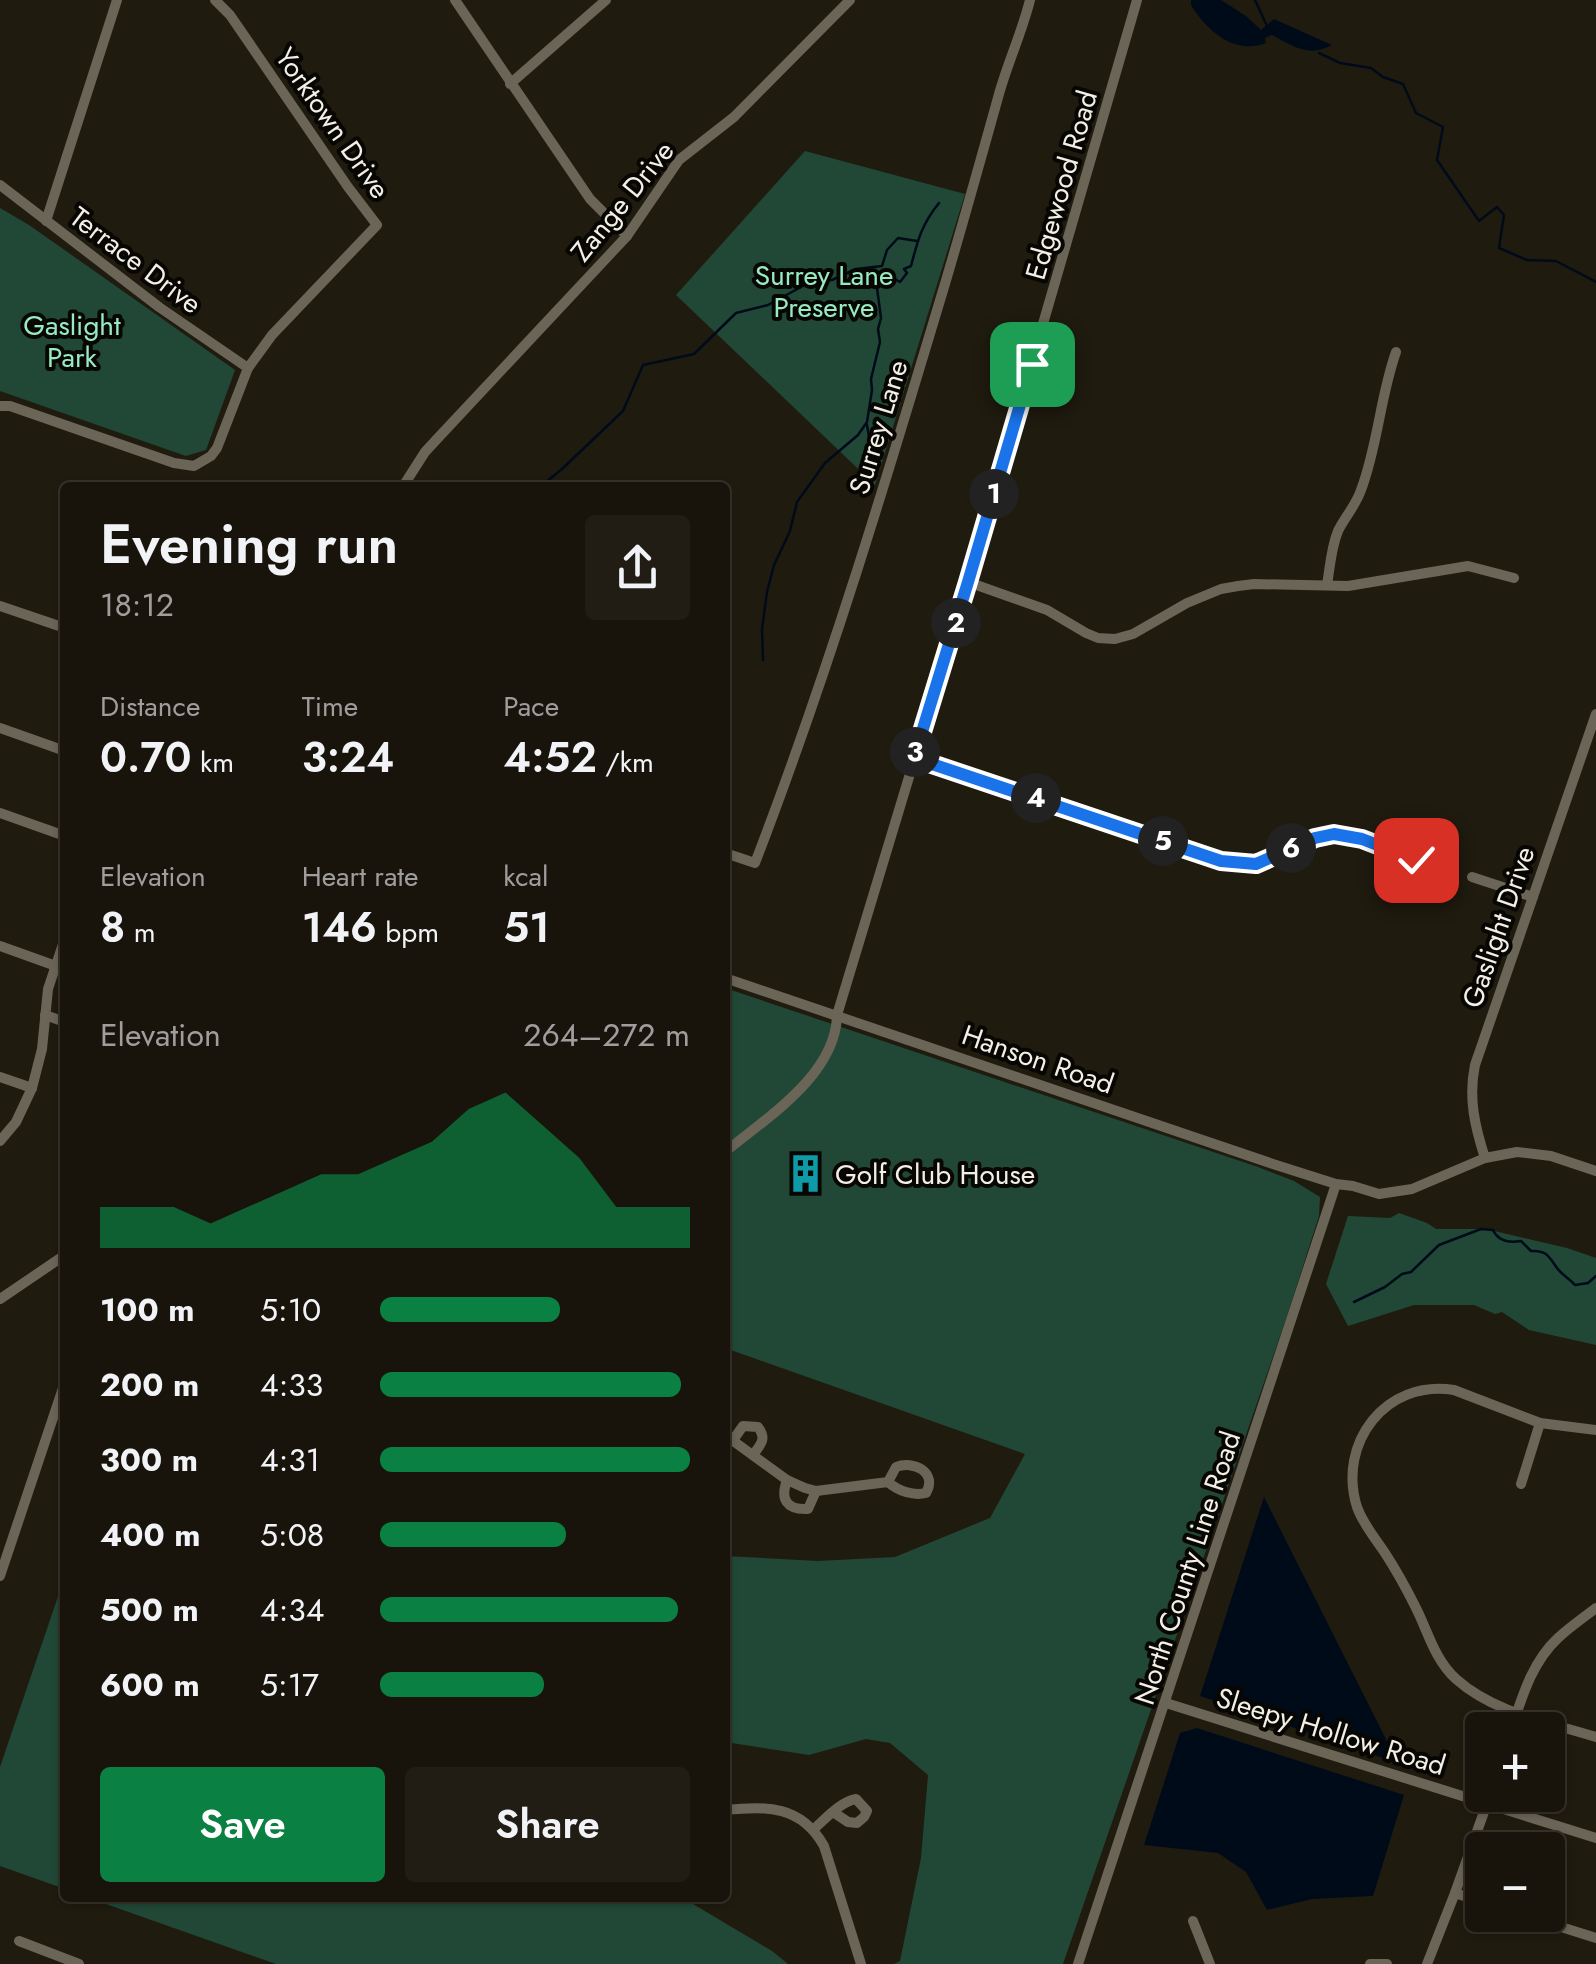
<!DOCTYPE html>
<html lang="en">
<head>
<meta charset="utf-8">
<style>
	:root { --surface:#18140b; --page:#211d14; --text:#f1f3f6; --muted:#9f9e9d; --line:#36332c; --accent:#0b8043 }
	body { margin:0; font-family:Jost,sans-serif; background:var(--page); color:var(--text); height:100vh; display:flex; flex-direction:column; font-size:38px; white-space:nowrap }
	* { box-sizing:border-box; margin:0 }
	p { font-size:32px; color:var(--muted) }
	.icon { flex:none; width:55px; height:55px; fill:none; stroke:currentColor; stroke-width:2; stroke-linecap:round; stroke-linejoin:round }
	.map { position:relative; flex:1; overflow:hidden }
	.sheet { position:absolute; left:60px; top:482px; width:670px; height:1420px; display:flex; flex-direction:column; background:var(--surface); border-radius:10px; box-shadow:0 2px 8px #0004,0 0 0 2px var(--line) }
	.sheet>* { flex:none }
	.fabs { position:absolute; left:1465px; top:1712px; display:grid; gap:20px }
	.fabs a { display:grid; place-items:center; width:100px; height:100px; border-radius:10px; background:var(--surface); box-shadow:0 2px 8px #0004,0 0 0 2px var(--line); font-size:50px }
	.pin { position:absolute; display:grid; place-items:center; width:85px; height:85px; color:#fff; margin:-42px; border-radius:20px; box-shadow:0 5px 15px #0006 }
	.km { position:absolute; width:50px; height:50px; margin:-25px; border-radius:50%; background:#222; color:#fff; font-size:28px; line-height:50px; text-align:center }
	.round { display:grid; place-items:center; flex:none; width:105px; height:105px; border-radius:10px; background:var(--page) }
	.summary { display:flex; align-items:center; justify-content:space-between; height:170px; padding:0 40px }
	h1 { font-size:55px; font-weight:600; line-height:75px }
	.stats { display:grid; grid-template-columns:repeat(3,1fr); gap:15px; height:170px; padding:10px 40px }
	.stats div { display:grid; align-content:center }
	.stats b { font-size:42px; font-weight:600 }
	.stats small { font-size:28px; font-weight:400 }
	.stats p { font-size:28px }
	.chart { height:280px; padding:20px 40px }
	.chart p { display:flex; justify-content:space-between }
	.chart svg { width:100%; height:180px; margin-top:10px; fill:var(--accent); opacity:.7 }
	.button { display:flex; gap:20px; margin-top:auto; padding:20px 40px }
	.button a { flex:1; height:115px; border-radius:10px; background:var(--accent); color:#fff; font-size:40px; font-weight:600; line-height:115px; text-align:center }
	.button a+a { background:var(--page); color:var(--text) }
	ul { padding:0 40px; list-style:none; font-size:32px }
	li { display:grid; grid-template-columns:160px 120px 1fr; align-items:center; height:75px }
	li i { height:25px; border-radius:12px; background:var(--accent) }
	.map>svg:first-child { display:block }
	.green { fill:#214836 }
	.water { fill:#000b1a }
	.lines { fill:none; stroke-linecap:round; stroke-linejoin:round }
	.stream { stroke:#000b1a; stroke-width:2.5 }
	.minor { stroke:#6b6557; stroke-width:10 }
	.route-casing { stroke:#fff; stroke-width:20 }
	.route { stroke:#1a73e8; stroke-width:12 }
	.labels { text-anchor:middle; stroke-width:8; stroke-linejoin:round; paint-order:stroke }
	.street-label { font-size:28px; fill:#f2efe7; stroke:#080603 }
	.park-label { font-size:28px; fill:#97ebc2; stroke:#080603 }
	.poi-label { font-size:28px; fill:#f2efe7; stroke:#080603; text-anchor:start }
</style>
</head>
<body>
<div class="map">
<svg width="1596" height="1964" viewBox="0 0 1596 1964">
	<rect width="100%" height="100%" fill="#201b0f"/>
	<g class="green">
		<path d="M 805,151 L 965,194 L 875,485 L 676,295 Z"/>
		<path d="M 0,208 L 29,225 L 235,370 L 206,450 L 186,456 L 0,391 Z"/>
		<path d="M 725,988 L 1258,1167 L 1294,1181 L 1320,1197 L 1319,1216 L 1287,1316 L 1063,1964 L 894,1964 L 900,1961 L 921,1858 L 928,1775 L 890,1743 L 866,1739 L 809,1755 L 725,1742 L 725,1556 L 818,1561 L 895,1557 L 990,1518 L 1025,1454 L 725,1348 Z"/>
		<path d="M 1399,1213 L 1427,1223 L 1436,1229 L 1486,1229 L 1567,1248 L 1596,1258 L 1596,1345 L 1529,1330 L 1502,1312 L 1495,1314 L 1474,1305 L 1414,1305 L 1348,1326 L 1326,1284 L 1348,1216 L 1390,1218 Z"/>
		<path d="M 65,1576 L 65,1889 L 0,1866 L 0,1767 Z"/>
		<path d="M 89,1898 L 683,1898 L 772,1951 L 788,1964 L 276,1964 Z"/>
	</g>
	<g class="water">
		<path d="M 1221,0 L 1246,16 L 1261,30 L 1274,19 L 1332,45 C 1309,58 1293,46 1272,35 L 1265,38 L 1266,43 C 1234,55 1207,31 1191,5 L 1191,0 Z"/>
		<path d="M 1264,1497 L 1398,1763 L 1200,1696 Z"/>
		<path d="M 1197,1728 L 1404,1795 L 1373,1896 L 1312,1899 L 1267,1910 L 1246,1872 L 1218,1853 L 1144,1845 L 1180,1733 Z"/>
	</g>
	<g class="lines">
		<g class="stream">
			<path d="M 1255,0 L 1267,26"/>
			<path d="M 1319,53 L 1340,63 L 1371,68 L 1383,77 L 1403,84 L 1416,113 L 1443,127 L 1437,160 L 1479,221 L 1497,207 L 1504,215 L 1499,248 L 1527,260 L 1556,261 L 1596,282"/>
			<path d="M 867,425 L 871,448"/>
			<path d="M 539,488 L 562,469 L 623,411 L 643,365 L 694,354 L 736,313 L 768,305 L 812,281 L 832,280 L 856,269 L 882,266 L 887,250 L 898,238 L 917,241"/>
			<path d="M 763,660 L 762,629 L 767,592 L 774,565 L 790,531 L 797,502 L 825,463 L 858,435 L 867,422 L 872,390 L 871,379 L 880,342 L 878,329 L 881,318 L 877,288 L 883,276 L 893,278 L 900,282 L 907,273 L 904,269 L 911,266 C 918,239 922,224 939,203"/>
			<path d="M 1354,1302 L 1385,1287 L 1402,1274 L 1411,1272 L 1439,1245 L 1481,1229 L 1493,1230 C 1498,1241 1509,1243 1521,1241 L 1531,1251 C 1547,1250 1549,1257 1557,1268 C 1561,1274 1570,1279 1575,1285 L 1588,1283 L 1596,1276"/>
		</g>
		<g class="minor">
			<path d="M 455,0 L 590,199 L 627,236"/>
			<path d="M 510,84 L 606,0"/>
			<path d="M 0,185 L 159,307 L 248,368"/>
			<path d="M 46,221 L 117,0"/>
			<path d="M 0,406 L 10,406 L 174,463 L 194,466 L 211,456 L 217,448 L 248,368 L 272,335 L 377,225 L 348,187 L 230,15 L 215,0"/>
			<path d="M 402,488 L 425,452 L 437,439 L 627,236 L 679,160 L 734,117 L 850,0"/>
			<path d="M 698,488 L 700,485"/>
			<path d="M 968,582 L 1047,610 L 1086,633 L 1098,638 L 1115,639 L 1133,634 L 1187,603 L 1221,589 L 1238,586 L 1254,584 L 1348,586 L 1468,566 L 1514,578"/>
			<path d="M 1327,585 C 1330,567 1331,548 1338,531 C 1345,517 1356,505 1361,490 C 1378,445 1380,397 1396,352"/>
			<path d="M 0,606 L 65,628"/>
			<path d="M 0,728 L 65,751"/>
			<path d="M 914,758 L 1221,861 L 1256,864 L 1315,838 L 1334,833 L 1363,839 L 1416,860"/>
			<path d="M 0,813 L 65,836"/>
			<path d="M 725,853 L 755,863 C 829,671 888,474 947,277 C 965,216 982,155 999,94 C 1008,62 1022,32 1030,0"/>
			<path d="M 1472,877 L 1533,897"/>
			<path d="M 0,946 L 56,966"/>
			<path d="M 725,978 L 1276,1165 L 1336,1184 L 1353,1186 L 1379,1194 L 1412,1189 L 1485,1158 L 1517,1152 L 1551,1156 L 1596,1171"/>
			<path d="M 45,1015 L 65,1022"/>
			<path d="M 0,1077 L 32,1088"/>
			<path d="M 0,1141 L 16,1122 L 32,1088 L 42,1049 L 48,989 L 65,938"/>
			<path d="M 725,1152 C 766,1118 836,1075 837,1015 L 968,582 L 1137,0"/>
			<path d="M 1485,1158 C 1475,1127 1468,1098 1475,1065 L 1596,714"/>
			<path d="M 0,1299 L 65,1255"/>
			<path d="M 1596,1430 L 1540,1423 L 1454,1390 C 1386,1379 1337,1443 1357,1507 C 1363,1524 1375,1538 1385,1553 C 1396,1570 1406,1588 1415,1606 C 1428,1631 1434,1659 1456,1679 C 1494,1713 1548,1722 1596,1737"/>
			<path d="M 725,1435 L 787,1480 L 805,1488 L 816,1491 L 888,1482 C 898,1491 913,1496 926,1493 C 938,1472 913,1460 896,1467 L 888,1482"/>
			<path d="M 733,1440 L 743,1426 L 758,1427 C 767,1439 761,1444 753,1455"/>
			<path d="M 787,1480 C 780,1499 786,1510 808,1509 L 816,1491"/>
			<path d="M 1521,1484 L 1540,1423"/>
			<path d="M 0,1576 L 65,1382"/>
			<path d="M 1166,1703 L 1596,1838"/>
			<path d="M 1511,1730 C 1522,1697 1532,1662 1558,1638 C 1570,1627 1583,1618 1596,1608"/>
			<path d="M 725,1810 C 767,1806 801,1805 824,1846 L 861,1964"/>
			<path d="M 814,1829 C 826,1818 840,1802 856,1799 L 867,1811 L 864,1817 L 857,1823 L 848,1822 L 833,1812"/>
			<path d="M 1455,1893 L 1482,1902"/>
			<path d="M 1523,1915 L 1596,1938"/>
			<path d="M 1193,1921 L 1210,1964"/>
			<path d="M 19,1941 L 79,1964"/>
			<path d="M 1078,1964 L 1336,1184"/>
			<path d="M 1370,1964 L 1387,1964"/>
			<path d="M 1427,1964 L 1455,1893 L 1490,1795"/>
		</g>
	</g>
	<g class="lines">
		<defs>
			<path id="route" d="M 1032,364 L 968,582 L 914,758 L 1221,861 L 1256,864 L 1315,838 L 1334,834 L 1362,839 L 1416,860"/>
		</defs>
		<use href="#route" class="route-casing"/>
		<use href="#route" class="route"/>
	</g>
	<defs>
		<symbol id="building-bare" viewBox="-9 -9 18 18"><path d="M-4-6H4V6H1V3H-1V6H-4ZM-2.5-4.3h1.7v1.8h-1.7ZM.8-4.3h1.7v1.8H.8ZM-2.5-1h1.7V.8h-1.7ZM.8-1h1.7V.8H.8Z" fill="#0f9aa8" stroke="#080603" stroke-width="2.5" paint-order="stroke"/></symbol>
	</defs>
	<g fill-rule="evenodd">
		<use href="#building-bare" x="778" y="1146" width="55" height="55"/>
	</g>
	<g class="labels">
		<g class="street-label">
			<text transform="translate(333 123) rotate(55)" y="10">Yorktown Drive</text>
			<text transform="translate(1061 185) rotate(-74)" y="10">Edgewood Road</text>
			<text transform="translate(622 201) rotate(-51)" y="10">Zange Drive</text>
			<text transform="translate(136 260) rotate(37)" y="10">Terrace Drive</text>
			<text transform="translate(878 427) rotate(-73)" y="10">Surrey Lane</text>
			<text transform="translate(1498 927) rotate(-71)" y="10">Gaslight Drive</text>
			<text transform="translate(1038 1059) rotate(19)" y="10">Hanson Road</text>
			<text transform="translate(1187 1568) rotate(-72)" y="10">North County Line Road</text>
			<text transform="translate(1331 1731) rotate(17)" y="10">Sleepy Hollow Road</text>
		</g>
		<g class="park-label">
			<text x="824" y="285">Surrey Lane<tspan x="824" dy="32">Preserve</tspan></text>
			<text x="72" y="335">Gaslight<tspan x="72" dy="32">Park</tspan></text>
		</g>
		<g class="poi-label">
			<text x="835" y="1184">Golf Club House</text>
		</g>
	</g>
</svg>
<div class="fabs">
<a>+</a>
<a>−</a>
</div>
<div class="pin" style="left:1032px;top:364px;background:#1e9e55"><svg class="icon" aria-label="arrive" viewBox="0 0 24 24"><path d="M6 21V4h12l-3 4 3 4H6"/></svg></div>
<div class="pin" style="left:1416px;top:860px;background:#d93025"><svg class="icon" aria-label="check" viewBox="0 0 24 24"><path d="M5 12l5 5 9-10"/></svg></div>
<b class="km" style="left:994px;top:494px">1</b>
<b class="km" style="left:956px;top:623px">2</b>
<b class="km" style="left:915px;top:752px">3</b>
<b class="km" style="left:1036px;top:798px">4</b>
<b class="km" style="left:1163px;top:841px">5</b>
<b class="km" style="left:1291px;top:848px">6</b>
<section class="sheet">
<div class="summary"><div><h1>Evening run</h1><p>18:12</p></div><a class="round"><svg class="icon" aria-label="share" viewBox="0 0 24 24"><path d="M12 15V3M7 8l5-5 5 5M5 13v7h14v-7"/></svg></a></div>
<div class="stats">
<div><p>Distance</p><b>0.70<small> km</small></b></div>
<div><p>Time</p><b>3:24</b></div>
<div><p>Pace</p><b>4:52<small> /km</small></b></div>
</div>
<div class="stats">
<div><p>Elevation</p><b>8<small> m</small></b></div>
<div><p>Heart rate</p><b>146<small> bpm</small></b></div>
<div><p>kcal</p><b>51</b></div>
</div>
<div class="chart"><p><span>Elevation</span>264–272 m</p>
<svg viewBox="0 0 160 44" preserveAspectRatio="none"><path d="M0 44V34L10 34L20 34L30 38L40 34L50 30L60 26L70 26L80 22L90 18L100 10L110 6L120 14L130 22L140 34L150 34L160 34V44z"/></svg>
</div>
<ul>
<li><b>100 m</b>5:10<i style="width:58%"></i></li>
<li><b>200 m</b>4:33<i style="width:97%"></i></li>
<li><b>300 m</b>4:31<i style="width:100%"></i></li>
<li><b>400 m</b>5:08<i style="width:60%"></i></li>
<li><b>500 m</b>4:34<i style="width:96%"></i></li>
<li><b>600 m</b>5:17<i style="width:53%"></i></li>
</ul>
<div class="button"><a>Save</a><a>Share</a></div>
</section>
</div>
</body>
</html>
